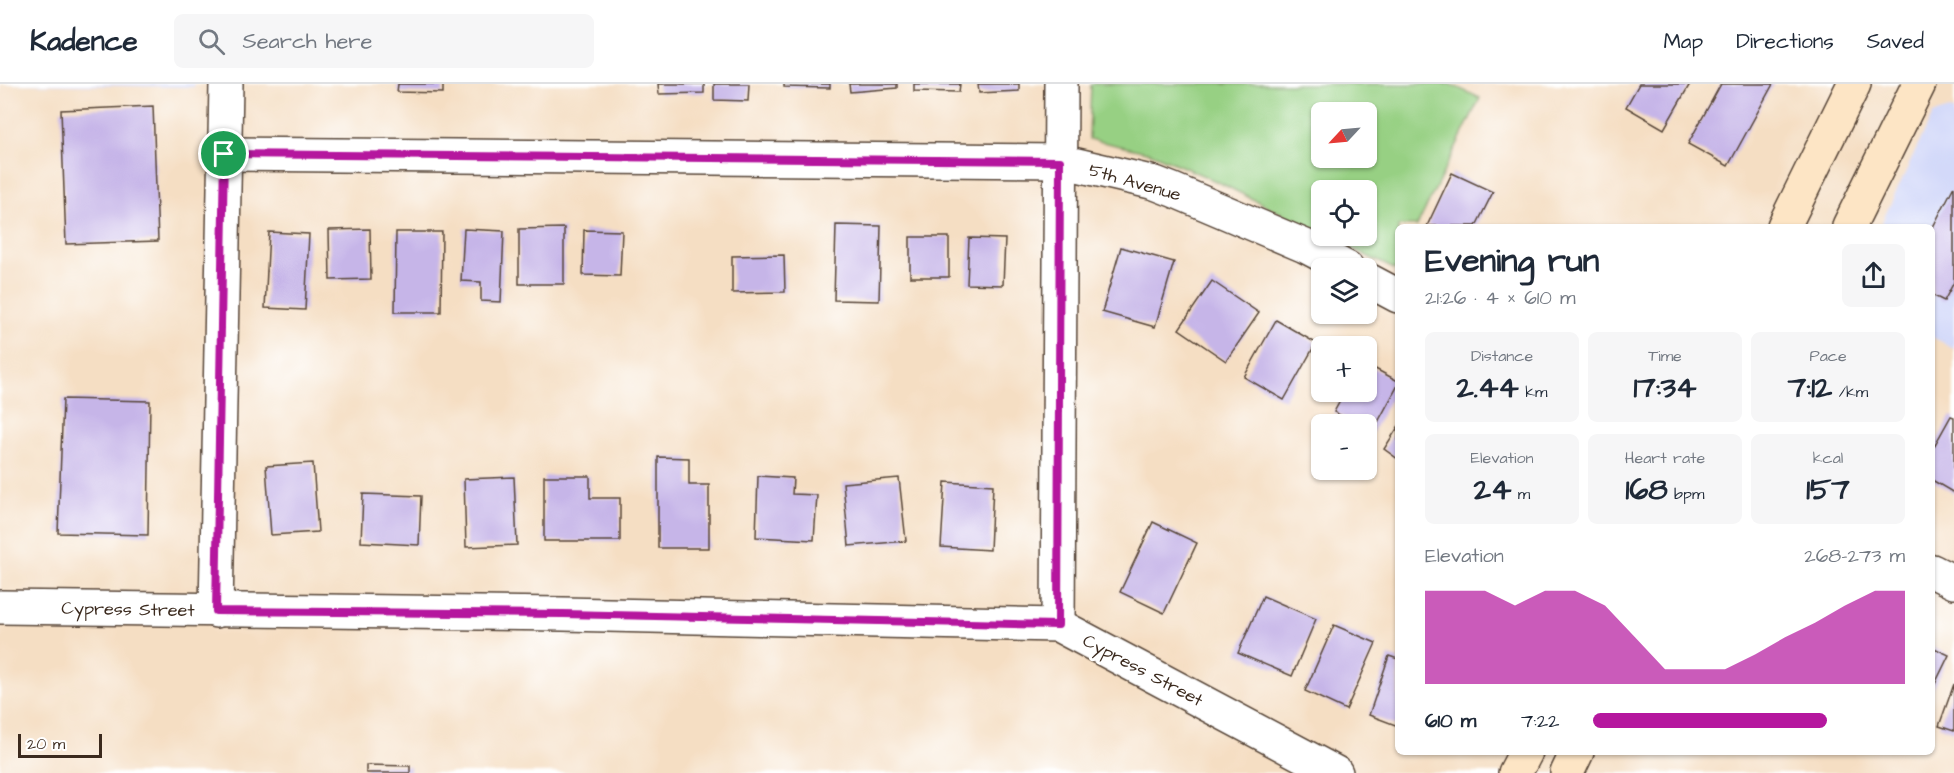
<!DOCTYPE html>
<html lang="en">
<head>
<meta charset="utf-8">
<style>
	:root { --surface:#fff; --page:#f6f6f7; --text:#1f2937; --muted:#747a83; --line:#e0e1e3; --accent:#b5179e }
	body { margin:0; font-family:"Architects Daughter",sans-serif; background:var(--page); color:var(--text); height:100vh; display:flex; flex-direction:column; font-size:22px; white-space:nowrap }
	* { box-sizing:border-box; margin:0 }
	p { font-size:20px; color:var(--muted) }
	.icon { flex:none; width:33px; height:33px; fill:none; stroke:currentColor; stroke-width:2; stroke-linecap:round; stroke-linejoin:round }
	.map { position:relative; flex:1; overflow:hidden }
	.sheet { position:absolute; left:1395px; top:140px; width:540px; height:531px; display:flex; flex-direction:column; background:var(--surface); border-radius:9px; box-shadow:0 2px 4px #0004 }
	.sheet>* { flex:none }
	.needle { width:39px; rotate:244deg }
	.fabs { position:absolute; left:1311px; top:18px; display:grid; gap:12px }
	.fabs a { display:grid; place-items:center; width:66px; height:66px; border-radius:9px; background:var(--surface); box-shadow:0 2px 4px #0004; font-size:30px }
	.scale { position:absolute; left:18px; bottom:15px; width:84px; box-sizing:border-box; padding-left:6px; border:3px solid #3b2a1e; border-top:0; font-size:16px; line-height:21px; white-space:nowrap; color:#3b2a1e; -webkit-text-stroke:4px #fff; paint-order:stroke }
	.pin { position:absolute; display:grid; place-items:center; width:51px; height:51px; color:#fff; margin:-26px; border:3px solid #fff; border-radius:50%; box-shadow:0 2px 6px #0007 }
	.round { display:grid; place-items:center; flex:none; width:63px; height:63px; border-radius:9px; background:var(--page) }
	.headline { display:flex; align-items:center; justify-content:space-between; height:102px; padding:0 30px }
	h1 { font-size:33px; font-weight:800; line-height:45px }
	.metrics { display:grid; grid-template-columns:repeat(3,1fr); gap:9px; height:102px; padding:6px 30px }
	.metrics div { display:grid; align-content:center; border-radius:9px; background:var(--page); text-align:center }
	.metrics b { font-size:30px; font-weight:800 }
	.metrics small { font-size:16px; font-weight:400 }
	.metrics p { font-size:16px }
	.chart { height:168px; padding:12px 30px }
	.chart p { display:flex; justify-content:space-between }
	.chart svg { width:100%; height:108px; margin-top:6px; fill:var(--accent); opacity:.7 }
	ul { padding:0 30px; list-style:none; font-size:20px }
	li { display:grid; grid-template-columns:96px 72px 1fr; align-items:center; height:45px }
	li i { height:15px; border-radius:8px; background:var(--accent) }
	header { display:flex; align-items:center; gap:36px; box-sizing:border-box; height:84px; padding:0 30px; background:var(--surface); border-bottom:2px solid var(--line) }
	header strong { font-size:28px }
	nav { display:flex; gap:33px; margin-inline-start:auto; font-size:21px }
	.search { width:420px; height:54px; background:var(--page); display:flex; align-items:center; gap:15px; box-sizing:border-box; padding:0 21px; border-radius:9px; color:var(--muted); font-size:22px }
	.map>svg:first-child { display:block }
	.built { fill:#d3d9f9 }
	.green { fill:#97d083; stroke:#697d50; stroke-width:1.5; fill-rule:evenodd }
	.building { fill:#c6b5e8 }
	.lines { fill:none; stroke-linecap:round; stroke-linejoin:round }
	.minor-casing { stroke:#574537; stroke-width:36 }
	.secondary-casing { stroke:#574537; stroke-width:36 }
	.minor { stroke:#fff; stroke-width:33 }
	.secondary { stroke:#fde5c5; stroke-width:33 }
	.route-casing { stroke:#fff; stroke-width:12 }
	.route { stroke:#b5179e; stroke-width:8 }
	.labels { text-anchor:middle; stroke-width:6; stroke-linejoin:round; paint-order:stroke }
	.street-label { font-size:18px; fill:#3b2a1e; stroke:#fff }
</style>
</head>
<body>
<header>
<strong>Kadence</strong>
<div class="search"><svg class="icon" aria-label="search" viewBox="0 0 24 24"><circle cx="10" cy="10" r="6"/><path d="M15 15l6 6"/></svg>Search here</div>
<nav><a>Map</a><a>Directions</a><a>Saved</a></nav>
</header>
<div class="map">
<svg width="1954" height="689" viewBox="0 0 1954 689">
	<rect width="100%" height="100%" fill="#fff"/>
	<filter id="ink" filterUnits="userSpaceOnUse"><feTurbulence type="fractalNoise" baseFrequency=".0167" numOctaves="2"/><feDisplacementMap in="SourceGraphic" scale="12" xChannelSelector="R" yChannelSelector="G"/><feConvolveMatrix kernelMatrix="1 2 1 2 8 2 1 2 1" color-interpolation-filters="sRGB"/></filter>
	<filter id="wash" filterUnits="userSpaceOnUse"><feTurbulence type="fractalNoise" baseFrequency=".008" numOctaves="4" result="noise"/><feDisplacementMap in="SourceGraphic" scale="24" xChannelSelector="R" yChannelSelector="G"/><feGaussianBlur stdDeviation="1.35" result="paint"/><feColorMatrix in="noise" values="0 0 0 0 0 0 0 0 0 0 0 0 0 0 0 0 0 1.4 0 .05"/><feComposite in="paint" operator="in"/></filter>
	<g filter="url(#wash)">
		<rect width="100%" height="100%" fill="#f5dec3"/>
		<g class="built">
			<path d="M 0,0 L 194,0 L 194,3 Z"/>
			<path d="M 1950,25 L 1954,27 L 1954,264 L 1932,253 L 1932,142 L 1880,142 L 1933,30 Z"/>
		</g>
		<path class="green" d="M 1091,0 L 1450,0 L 1480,14 L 1417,142 L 1398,142 L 1398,182 L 1396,186 L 1326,152 L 1366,152 L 1366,106 L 1322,106 L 1321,149 L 1218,98 L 1151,69 L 1089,55 ZM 1322,28 L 1366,28 L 1366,74 L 1322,74 Z"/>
		<g id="blocks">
			<g class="building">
				<path d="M 398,0 L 443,0 L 443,9 L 397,8 Z"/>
				<path d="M 658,0 L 704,0 L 704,9 L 659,10 Z"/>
				<path d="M 714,0 L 749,0 L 748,17 L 714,16 Z"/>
				<path d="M 784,0 L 830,0 L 830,4 L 784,3 Z"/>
				<path d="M 849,0 L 897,0 L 897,4 L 850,8 Z"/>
				<path d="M 914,0 L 960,0 L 959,8 L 914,7 Z"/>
				<path d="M 978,0 L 1019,0 L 1019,7 L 979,9 Z"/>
				<path d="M 1639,0 L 1690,0 L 1664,45 L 1626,23 Z"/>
				<path d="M 1721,0 L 1773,0 L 1728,82 L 1688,60 Z"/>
				<path d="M 153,22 L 158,157 L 66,160 L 61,26 Z"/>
				<path d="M 1452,89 L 1493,108 L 1476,142 L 1427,142 Z"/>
				<path d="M 1954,102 L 1954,198 L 1944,217 L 1932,211 L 1932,145 Z"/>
				<path d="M 836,141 L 881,142 L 879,217 L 834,216 Z"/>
				<path d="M 564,144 L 564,200 L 519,200 L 519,145 Z"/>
				<path d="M 370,145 L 371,195 L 330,196 L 329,146 Z"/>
				<path d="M 464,145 L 504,147 L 501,218 L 481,217 L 481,198 L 461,197 Z"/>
				<path d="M 584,146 L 622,147 L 620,192 L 583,191 Z"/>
				<path d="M 269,148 L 309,150 L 305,226 L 265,224 Z"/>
				<path d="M 396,148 L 442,148 L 441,228 L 395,228 Z"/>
				<rect x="910" y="153" width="39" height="40"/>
				<path d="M 969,154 L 1005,155 L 1003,201 L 967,200 Z"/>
				<path d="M 1121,163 L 1174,178 L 1155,243 L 1102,228 Z"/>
				<path d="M 784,171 L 785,208 L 732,209 L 732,172 Z"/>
				<path d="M 1212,197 L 1259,229 L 1226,277 L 1179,245 Z"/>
				<path d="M 1276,236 L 1316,259 L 1284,316 L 1244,293 Z"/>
				<path d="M 1366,280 L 1398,297 L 1398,301 L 1372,349 L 1366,346 L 1366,340 L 1356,340 L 1334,328 L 1345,308 L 1366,308 Z"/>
				<path d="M 63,315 L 150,317 L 148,451 L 58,449 Z"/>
				<path d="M 1951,332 L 1954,333 L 1954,409 L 1932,396 L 1932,366 Z"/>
				<path d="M 1398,343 L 1398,375 L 1384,365 Z"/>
				<path d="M 658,373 L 689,374 L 689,401 L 709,401 L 709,464 L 658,464 Z"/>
				<path d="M 313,379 L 318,448 L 271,451 L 266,382 Z"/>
				<path d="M 544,392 L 590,392 L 590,414 L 620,414 L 620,457 L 544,457 Z"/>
				<path d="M 758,392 L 793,394 L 792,410 L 817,411 L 814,456 L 756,453 Z"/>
				<path d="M 514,393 L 517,461 L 466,463 L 464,395 Z"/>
				<path d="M 899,394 L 906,457 L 849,462 L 843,399 Z"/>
				<path d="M 945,398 L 993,401 L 990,466 L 941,463 Z"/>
				<path d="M 363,410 L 421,412 L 419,461 L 361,458 Z"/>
				<path d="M 1153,438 L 1197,459 L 1164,529 L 1120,508 Z"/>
				<path d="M 1263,512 L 1316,535 L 1292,592 L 1238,569 Z"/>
				<path d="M 1334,541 L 1376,559 L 1346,626 L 1305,607 Z"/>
				<path d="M 1932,563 L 1949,571 L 1932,606 Z"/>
				<path d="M 1389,572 L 1398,575 L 1398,642 L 1369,631 Z"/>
				<path d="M 1954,600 L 1954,647 L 1939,642 Z"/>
				<path d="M 366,681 L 410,682 L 410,689 L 366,689 Z"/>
			</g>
		</g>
	</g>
	<g filter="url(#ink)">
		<use href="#blocks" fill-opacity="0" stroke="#574537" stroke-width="1.5"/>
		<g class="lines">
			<defs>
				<g id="minor">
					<path d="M 224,70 L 1060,77 L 1155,99 L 1173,106 L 1305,162 L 1347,184"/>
					<path d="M 1366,195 L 1398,212"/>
					<path d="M 1932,487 L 1954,498"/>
					<path d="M 0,523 L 563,530 L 1058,541 L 1336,689"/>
					<path d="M 216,527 L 226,0"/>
					<path d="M 1058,541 L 1061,0"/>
				</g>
				<g id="secondary">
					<path d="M 1784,142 L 1854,0"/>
					<path d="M 1849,142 L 1919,0"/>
					<path d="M 1515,689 L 1526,668"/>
					<path d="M 1567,689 L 1577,668"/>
				</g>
			</defs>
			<use href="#minor" class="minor-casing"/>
			<use href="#secondary" class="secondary-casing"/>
			<use href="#minor" class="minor"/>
			<use href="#secondary" class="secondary"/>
		</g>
	</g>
	<g class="lines" filter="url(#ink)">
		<defs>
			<path id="route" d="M 224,70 L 1060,77 L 1058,541 L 563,530 L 216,527 Z"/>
		</defs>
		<use href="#route" class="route-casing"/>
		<use href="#route" class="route"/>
	</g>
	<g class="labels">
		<g class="street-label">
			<text transform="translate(1135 98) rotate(16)" y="6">5th Avenue</text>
			<text transform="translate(128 525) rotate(1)" y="6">Cypress Street</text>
			<text transform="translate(1143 586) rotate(28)" y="6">Cypress Street</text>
		</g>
	</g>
</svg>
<div class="fabs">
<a><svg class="needle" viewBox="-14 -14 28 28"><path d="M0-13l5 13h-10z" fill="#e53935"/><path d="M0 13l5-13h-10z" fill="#747a83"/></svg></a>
<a><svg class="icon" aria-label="locate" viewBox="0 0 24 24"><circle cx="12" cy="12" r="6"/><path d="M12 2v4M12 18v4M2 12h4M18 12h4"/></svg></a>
<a><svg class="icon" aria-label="layers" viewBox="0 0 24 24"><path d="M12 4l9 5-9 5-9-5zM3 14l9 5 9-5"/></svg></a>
<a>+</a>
<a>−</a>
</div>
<div class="scale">20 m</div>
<div class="pin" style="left:224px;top:70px;background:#1e9e55"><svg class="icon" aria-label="arrive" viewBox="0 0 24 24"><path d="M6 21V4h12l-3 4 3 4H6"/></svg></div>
<section class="sheet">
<div class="headline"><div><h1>Evening run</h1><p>21:26 · 4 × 610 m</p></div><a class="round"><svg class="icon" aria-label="share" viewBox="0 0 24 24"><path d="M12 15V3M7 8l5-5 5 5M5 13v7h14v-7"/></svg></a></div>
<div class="metrics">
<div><p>Distance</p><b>2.44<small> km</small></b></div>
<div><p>Time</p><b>17:34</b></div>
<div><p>Pace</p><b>7:12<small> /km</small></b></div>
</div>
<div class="metrics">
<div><p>Elevation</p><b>24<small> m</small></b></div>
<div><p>Heart rate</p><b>168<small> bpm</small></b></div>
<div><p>kcal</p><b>157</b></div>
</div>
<div class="chart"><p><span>Elevation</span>268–273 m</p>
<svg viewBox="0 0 160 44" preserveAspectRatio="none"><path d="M0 44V6L10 6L20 6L30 12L40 6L50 6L60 12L70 25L80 38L90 38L100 38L110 32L120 25L130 19L140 12L150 6L160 6V44z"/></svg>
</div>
<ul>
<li><b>610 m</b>7:22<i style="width:75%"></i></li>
</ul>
</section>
</div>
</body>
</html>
